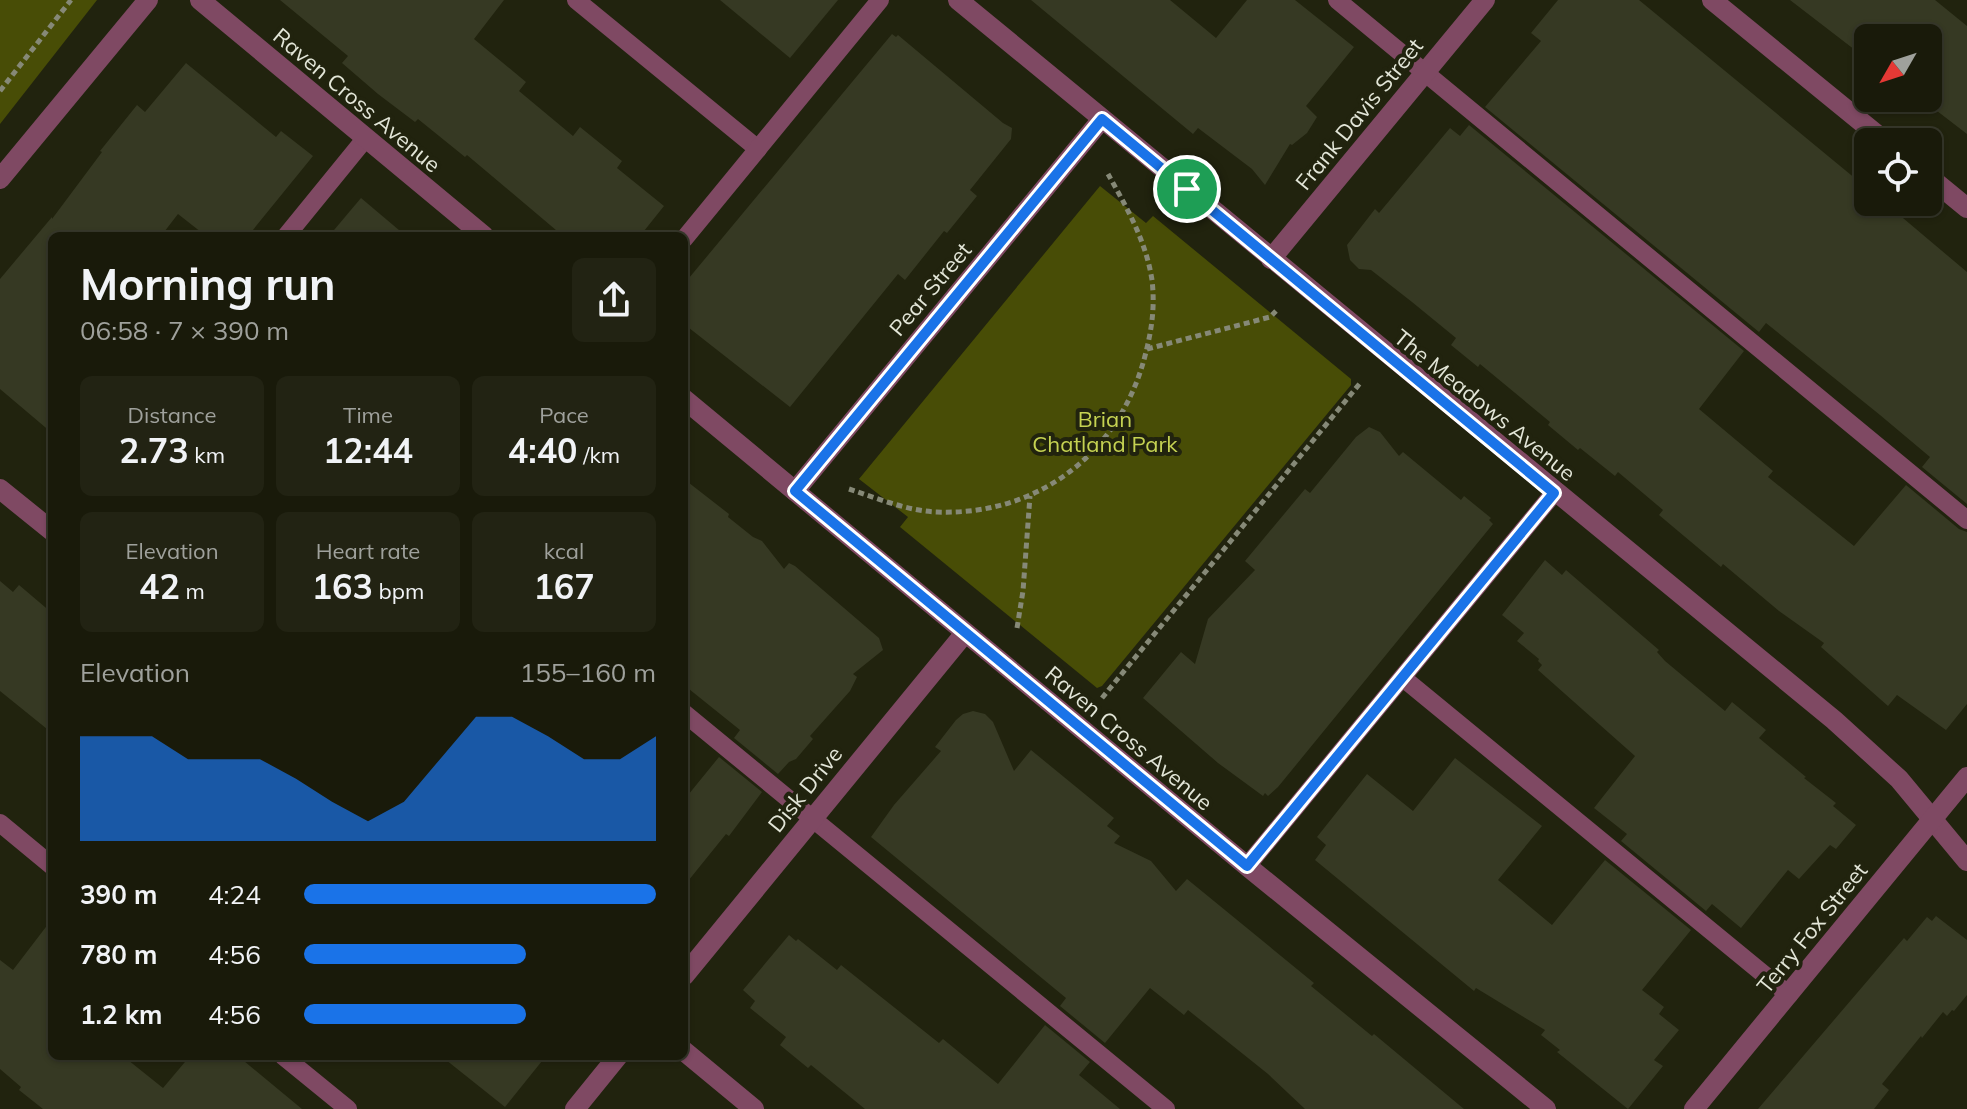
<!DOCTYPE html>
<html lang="en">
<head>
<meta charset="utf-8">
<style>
	:root { --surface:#191a0a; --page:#222313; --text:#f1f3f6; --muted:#9fa19c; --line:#37382b; --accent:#1a73e8 }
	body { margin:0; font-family:Mulish,sans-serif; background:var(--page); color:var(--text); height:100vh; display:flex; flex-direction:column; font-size:30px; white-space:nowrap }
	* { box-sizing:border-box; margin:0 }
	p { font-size:26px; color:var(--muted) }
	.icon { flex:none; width:44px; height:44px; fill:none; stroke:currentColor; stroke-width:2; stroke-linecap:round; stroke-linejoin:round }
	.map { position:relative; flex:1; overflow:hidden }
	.drawer { position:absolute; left:48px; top:232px; width:640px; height:828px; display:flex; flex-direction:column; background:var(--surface); border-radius:12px; box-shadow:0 2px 6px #0004,0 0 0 2px var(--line) }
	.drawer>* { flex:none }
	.needle { width:52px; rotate:231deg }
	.controls { position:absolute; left:1854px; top:24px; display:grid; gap:16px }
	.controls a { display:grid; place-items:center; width:88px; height:88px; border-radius:12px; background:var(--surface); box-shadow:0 2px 6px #0004,0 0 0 2px var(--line); font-size:40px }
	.pin { position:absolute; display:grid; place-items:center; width:68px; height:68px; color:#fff; margin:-34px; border:4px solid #fff; border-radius:50%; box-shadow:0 2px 8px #0007 }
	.round { display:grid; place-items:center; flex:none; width:84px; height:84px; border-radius:12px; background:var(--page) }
	.headline { display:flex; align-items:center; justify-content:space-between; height:136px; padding:0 32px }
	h1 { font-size:44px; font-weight:700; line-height:60px }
	.figures { display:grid; grid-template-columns:repeat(3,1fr); gap:12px; height:136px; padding:8px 32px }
	.figures div { display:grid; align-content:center; border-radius:12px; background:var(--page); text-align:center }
	.figures b { font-size:34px; font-weight:700 }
	.figures small { font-size:22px; font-weight:400 }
	.figures p { font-size:22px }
	.chart { height:224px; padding:16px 32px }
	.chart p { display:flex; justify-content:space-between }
	.chart svg { width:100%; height:144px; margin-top:8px; fill:var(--accent); opacity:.7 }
	ul { padding:0 32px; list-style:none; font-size:26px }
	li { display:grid; grid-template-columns:128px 96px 1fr; align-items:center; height:60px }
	li i { height:20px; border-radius:10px; background:var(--accent) }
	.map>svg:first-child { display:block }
	.green { fill:#484d06 }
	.building { fill:#363923 }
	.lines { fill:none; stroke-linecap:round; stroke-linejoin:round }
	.path { stroke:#868977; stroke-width:5; stroke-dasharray:6 4; stroke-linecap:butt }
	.service { stroke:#7f4963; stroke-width:18 }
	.minor { stroke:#7f4963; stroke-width:20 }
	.tertiary { stroke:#7f4963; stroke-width:20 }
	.route-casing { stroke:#fff; stroke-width:16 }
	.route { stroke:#1a73e8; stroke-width:10 }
	.labels { text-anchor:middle; stroke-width:8; stroke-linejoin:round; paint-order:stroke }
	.street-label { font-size:22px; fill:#e3e6d8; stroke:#21230e }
	.park-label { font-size:22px; fill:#c5d252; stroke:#21230e }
</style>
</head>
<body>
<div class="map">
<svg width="1967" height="1109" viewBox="0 0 1967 1109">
	<rect width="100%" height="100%" fill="#21230e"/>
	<g class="green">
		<path d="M 0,0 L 97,0 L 0,124 Z"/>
		<path d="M 1100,186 L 1146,223 L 1153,216 L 1351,379 L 1351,385 L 1102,686 L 1097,688 L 900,527 L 908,517 L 859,479 Z"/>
	</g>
	<g class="building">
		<path d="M 280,0 L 504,0 L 474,39 L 526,82 L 519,91 L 573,136 L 580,127 L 622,161 L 617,168 L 664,206 L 640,236 L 563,236 L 467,155 L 465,157 L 418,119 L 415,122 L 378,94 L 342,63 L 348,56 Z"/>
		<path d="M 720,0 L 838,0 L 790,58 Z"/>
		<path d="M 1031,0 L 1170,0 L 1216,38 L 1247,0 L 1295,0 L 1354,47 L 1306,106 L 1317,117 L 1307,133 L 1292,145 L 1290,144 L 1265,185 L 1252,169 L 1198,128 L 1193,134 Z"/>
		<path d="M 1558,0 L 1639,0 L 1868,189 L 1868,202 L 1884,202 L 1967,272 L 1967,504 L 1922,467 L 1930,457 L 1880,415 L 1766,323 L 1759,332 L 1485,107 L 1541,41 L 1531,33 Z"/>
		<path d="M 1790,0 L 1935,0 L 1967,26 L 1967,134 L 1928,104 L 1928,38 L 1868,38 L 1868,60 Z"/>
		<path d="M 892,34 L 896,37 L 898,35 L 1003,123 L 1012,128 L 1011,139 L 970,190 L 977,196 L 947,233 L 944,231 L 905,280 L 898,274 L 790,407 L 684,324 L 684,284 Z"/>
		<path d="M 186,63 L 276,137 L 281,131 L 313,156 L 248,236 L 206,236 L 178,214 L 161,236 L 52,236 L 52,433 L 0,389 L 0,279 L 52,217 L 52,219 L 102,152 L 100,151 L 137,105 L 145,112 Z"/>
		<path d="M 1469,125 L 1744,351 L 1699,409 L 1773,471 L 1768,477 L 1854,546 L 1906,485 L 1959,529 L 1967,532 L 1967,704 L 1946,730 L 1897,695 L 1888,706 L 1821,647 L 1824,643 L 1779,611 L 1723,564 L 1721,567 L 1678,531 L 1659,515 L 1663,510 L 1618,472 L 1615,476 L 1580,448 L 1578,450 L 1548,425 L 1550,422 L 1480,364 L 1478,367 L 1451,345 L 1456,338 L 1412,302 L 1371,270 L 1359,269 L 1350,260 L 1347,245 L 1375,209 L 1379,213 L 1450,128 L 1460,136 Z"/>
		<path d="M 361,198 L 406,236 L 329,236 Z"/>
		<path d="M 1369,427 L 1380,432 L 1399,456 L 1403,452 L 1461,500 L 1464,496 L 1491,518 L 1489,520 L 1493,524 L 1278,787 L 1268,796 L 1265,793 L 1263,796 L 1218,763 L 1143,698 L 1181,652 L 1195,664 L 1208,619 L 1255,570 L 1245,561 L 1305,489 L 1310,493 L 1356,437 Z"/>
		<path d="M 684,479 L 729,514 L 728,517 L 753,537 L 762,541 L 784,569 L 789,563 L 795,566 L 879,638 L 883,650 L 853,674 L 857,677 L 850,691 L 810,736 L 813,739 L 796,759 L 789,762 L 778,774 L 734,738 L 740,730 L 684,685 Z"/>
		<path d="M 1545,560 L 1562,575 L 1566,570 L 1659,650 L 1657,652 L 1665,661 L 1725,711 L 1732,702 L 1766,730 L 1759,738 L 1806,777 L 1804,778 L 1836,803 L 1833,806 L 1856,825 L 1836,849 L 1830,845 L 1799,879 L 1788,870 L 1741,928 L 1712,904 L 1706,911 L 1621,841 L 1627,834 L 1594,808 L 1635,756 L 1538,670 L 1542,665 L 1538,661 L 1539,659 L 1517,641 L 1524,633 L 1502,615 Z"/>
		<path d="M 0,581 L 13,592 L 19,585 L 52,613 L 52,733 L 0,691 Z"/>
		<path d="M 973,711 L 985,714 L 993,722 L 1014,771 L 1031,750 L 1114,818 L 1107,826 L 1120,836 L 1114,843 L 1151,861 L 1176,891 L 1187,879 L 1314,983 L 1311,986 L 1372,1036 L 1374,1034 L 1464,1109 L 1305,1109 L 1268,1074 L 1188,1010 L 1184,1015 L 1150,988 L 1105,1043 L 1060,1006 L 1066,998 L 871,837 L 894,805 L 941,751 L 935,747 L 956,720 L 963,714 Z"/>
		<path d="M 719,757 L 762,792 L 729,836 L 726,834 L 684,886 L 684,800 Z"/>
		<path d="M 1455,758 L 1542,826 L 1498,880 L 1552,925 L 1605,860 L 1691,930 L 1642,990 L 1664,1007 L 1659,1014 L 1679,1030 L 1654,1060 L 1663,1066 L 1628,1109 L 1557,1052 L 1560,1050 L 1541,1035 L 1545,1030 L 1476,988 L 1474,991 L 1315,860 L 1326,845 L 1317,837 L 1367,774 L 1413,811 Z"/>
		<path d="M 1936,916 L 1967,940 L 1967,995 L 1954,1011 L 1952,1010 L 1947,1016 L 1943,1012 L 1922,1038 L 1921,1036 L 1882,1084 L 1889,1090 L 1874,1109 L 1758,1109 L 1904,938 L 1907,941 L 1927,917 L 1932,921 Z"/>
		<path d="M 52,919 L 52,1056 L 123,1056 L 163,1088 L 190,1056 L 238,1056 L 302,1109 L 43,1109 L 19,1090 L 21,1087 L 0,1069 L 0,960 L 13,970 Z"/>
		<path d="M 789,935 L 796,941 L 798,939 L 837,970 L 841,965 L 939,1043 L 943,1039 L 998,1084 L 1045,1025 L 1090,1062 L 1079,1075 L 1120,1109 L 865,1109 L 811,1065 L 808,1068 L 780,1045 L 786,1037 L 750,1008 L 755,1001 L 743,990 Z"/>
		<path d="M 441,1056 L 546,1056 L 505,1107 Z"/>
	</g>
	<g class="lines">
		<g class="path">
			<path d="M 0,91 L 71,0"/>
			<path d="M 1147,349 L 1270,317 L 1276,311"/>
			<path d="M 849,489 C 877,498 907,511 937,512 C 1040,516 1122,451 1146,352 C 1152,328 1155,306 1152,280 C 1146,241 1127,208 1108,174"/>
			<path d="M 1017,628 L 1023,591 L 1030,496"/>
			<path d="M 1102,698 L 1361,382"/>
		</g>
		<g class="service">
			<path d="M 576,0 L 758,149"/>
			<path d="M 1337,0 L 1967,520"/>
			<path d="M 286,236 L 365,139"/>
			<path d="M 684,239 L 880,0"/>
			<path d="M 1403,678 L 1789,995"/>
			<path d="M 684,713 L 1166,1109"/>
			<path d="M 0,823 L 52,866"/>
			<path d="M 1247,866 L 1554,493"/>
			<path d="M 283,1056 L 348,1109"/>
		</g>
		<g class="minor">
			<path d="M 200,0 L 484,236"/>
			<path d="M 958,0 L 1834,720 L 1899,779 L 1967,861"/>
			<path d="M 1712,0 L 1886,142"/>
			<path d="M 1928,176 L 1967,208"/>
			<path d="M 1271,259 L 1485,0"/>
			<path d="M 684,399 L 1247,866 L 1546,1109"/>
			<path d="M 0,489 L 52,531"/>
			<path d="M 795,491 L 1102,119"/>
			<path d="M 684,976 L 965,633"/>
			<path d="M 684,1051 L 754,1109"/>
			<path d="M 575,1109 L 618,1056"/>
			<path d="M 1694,1109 L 1967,777"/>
		</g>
		<path class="tertiary" d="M 0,179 L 148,0"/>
	</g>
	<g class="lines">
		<defs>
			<path id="route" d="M 1102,119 L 1554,493 L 1247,866 L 795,491 Z"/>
		</defs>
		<use href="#route" class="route-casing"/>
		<use href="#route" class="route"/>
	</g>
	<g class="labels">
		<g class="street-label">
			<text transform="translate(357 100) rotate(40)" y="8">Raven Cross Avenue</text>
			<text transform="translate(1359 114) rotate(-51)" y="8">Frank Davis Street</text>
			<text transform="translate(930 289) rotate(-50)" y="8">Pear Street</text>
			<text transform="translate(1485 405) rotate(39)" y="8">The Meadows Avenue</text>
			<text transform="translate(1129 738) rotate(40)" y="8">Raven Cross Avenue</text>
			<text transform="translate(805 789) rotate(-51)" y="8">Disk Drive</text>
			<text transform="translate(1812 928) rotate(-51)" y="8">Terry Fox Street</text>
		</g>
		<g class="park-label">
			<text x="1105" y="427">Brian<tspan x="1105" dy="25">Chatland Park</tspan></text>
		</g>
	</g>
</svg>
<div class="controls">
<a><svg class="needle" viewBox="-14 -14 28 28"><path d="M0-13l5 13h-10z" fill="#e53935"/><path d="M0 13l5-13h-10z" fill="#9fa19c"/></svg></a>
<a><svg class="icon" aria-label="locate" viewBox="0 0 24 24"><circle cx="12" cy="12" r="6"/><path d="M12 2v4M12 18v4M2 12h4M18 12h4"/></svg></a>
</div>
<div class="pin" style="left:1187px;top:189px;background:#1e9e55"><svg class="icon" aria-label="arrive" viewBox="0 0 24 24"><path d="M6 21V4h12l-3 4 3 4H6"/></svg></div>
<section class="drawer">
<div class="headline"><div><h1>Morning run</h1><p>06:58 · 7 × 390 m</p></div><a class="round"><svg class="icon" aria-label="share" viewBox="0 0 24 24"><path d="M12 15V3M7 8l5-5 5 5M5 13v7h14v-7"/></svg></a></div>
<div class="figures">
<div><p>Distance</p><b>2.73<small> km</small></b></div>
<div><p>Time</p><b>12:44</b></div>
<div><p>Pace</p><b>4:40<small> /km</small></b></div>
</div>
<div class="figures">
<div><p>Elevation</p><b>42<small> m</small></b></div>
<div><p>Heart rate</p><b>163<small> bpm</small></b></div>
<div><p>kcal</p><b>167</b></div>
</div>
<div class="chart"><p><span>Elevation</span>155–160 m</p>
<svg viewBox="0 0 160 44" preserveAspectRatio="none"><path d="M0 44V12L10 12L20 12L30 19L40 19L50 19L60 25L70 32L80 38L90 32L100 19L110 6L120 6L130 12L140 19L150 19L160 12V44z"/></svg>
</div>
<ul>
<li><b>390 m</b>4:24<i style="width:100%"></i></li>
<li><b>780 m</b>4:56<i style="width:63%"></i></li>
<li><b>1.2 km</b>4:56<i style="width:63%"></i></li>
</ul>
</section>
</div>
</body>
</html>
